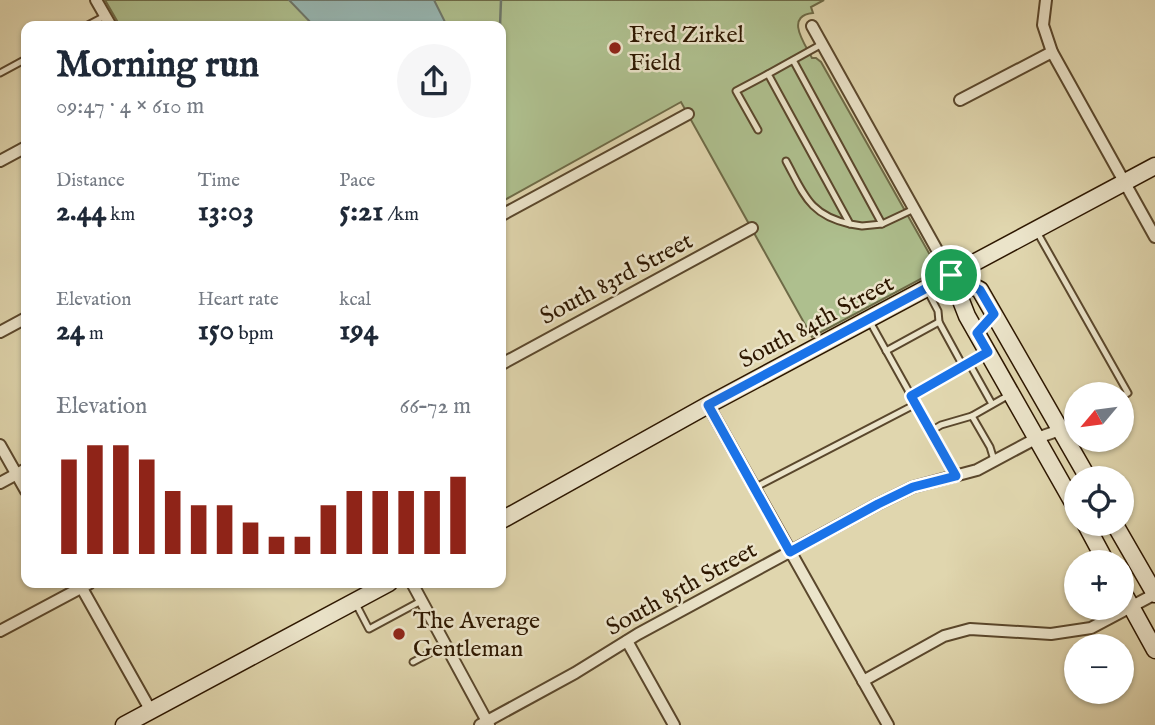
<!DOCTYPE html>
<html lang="en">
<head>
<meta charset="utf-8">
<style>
	:root { --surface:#fff; --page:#f6f6f7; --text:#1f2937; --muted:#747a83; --accent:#8f2418 }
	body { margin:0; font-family:"IM FELL English",serif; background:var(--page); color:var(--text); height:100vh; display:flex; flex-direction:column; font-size:26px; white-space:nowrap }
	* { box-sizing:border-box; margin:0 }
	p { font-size:23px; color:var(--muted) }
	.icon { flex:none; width:38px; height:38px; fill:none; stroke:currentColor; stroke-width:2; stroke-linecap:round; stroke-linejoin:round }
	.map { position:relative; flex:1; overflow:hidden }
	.drawer { position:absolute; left:21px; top:21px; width:485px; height:567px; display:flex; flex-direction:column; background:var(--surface); border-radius:14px; box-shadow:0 2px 5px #0004 }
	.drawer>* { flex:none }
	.needle { width:46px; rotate:241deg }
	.buttons { position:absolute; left:1064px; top:382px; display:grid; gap:14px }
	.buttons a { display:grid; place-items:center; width:70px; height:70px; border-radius:50%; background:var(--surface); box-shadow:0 2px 5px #0004; font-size:35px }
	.pin { position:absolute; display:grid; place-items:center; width:60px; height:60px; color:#fff; margin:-30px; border:4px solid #fff; border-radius:50%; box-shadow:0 2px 7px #0007 }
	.round { display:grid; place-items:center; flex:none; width:74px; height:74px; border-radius:37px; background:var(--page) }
	.headline { display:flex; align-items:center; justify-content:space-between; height:119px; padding:0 35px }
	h1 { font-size:38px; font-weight:800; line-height:52px }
	.figures { display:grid; grid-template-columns:repeat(3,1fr); gap:10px; height:119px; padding:7px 35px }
	.figures div { display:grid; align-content:center }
	.figures b { font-size:30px; font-weight:800 }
	.figures small { font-size:19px; font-weight:400 }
	.figures p { font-size:19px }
	.chart { height:196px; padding:14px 35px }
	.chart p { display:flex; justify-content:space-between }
	.chart svg { width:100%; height:126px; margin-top:7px; stroke:var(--accent); stroke-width:6 }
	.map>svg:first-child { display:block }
	.green { fill:#aebf8e; stroke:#6e6b47; stroke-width:2 }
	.water { fill:#97b7b3; stroke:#6d776b; stroke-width:2 }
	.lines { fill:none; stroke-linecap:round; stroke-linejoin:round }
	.stream { stroke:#6d776b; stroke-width:2.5 }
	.lane-casing { stroke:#5a472c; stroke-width:9 }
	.street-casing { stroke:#5a472c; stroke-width:14 }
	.secondary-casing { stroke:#2d1700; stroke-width:19 }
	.lane { stroke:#ebe4ca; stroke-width:5 }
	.street { stroke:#ebe4ca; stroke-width:10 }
	.secondary { stroke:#ebe4ca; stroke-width:16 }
	.route-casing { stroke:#fff; stroke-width:14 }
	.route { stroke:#1a73e8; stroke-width:9 }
	.poi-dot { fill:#8f2418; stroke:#ebe4ca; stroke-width:2.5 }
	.labels { text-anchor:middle; stroke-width:5; stroke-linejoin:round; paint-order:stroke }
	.poi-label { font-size:24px; fill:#2d1700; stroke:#ebe4ca; text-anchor:start }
	.street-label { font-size:24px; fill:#2d1700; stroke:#ebe4ca }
</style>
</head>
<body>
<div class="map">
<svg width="1155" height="725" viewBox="0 0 1155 725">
	<rect width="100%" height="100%" fill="#e0d6ae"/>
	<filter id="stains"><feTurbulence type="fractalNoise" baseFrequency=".00286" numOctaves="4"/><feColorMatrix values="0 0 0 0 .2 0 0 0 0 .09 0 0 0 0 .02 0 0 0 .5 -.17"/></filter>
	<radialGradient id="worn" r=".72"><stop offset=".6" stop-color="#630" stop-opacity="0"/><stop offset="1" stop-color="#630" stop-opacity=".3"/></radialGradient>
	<path class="green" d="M 105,0 L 824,0 L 811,7 L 813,13 C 784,16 805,44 812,58 L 816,58 L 821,62 L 934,262 L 935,268 L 932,273 L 812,337 L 681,102 L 501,202 L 500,26 L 120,26 Z"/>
	<path class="water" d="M 289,0 L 434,0 L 447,26 L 314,26 Z"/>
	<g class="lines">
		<path class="stream" d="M 500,26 L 501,0"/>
		<defs>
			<g id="lane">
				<path d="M 86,26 L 105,16"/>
				<path d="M 793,60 L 882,224 L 862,226 L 850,224 L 768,74 C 786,64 804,54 822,44"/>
				<path d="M 0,73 L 26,59"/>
				<path d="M 758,130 L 736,91 L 768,74"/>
				<path d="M 786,161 C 804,194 809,215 850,224"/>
				<path d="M 882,224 L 914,209"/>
				<path d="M 1037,232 L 1128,393 L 1122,397"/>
				<path d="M 927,290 L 938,311 L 939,322 L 963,366"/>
				<path d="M 869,320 L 956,476"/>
				<path d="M 886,351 L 939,322"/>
				<path d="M 969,363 L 992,404"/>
				<path d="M 911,396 L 984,354"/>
				<path d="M 1063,428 L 1076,422"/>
				<path d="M 931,431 L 941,425 L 972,416"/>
				<path d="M 994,460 L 990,447 L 972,416 L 1009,395"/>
				<path d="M 754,488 L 916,404"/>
				<path d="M 356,604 L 369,629 L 421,601"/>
				<path d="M 413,662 L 445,645"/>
			</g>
			<g id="street">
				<path d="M 96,0 L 111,26"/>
				<path d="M 1046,0 L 1043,25 L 1052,52 L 1155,237"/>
				<path d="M 812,26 L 951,275"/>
				<path d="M 960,100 L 1052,52"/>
				<path d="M 0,161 L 26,147"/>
				<path d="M 500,216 L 688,114"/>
				<path d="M 0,332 L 26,318"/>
				<path d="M 500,365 L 752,228"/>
				<path d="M 708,405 L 888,725"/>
				<path d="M 0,445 L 26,491"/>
				<path d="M 0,483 L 26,469"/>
				<path d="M 79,583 L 151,711"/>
				<path d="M 412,583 L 489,725"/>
				<path d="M 0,631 L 90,583"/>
				<path d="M 627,641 L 674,725"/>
				<path d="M 863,681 L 944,636 L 970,629 L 1051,634 L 1091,628 L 1155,594"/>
				<path d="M 480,725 L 575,673 L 638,634 L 878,504 L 913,487 L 977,470 L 1037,438 L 1060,430"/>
			</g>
			<g id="secondary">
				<path d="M 951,275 L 967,316 L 1076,508"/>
				<path d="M 951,275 L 980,290 L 1088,478"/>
				<path d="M 500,521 L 708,405 L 1155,166"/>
				<path d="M 1085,523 L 1106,562"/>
				<path d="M 1114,523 L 1155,594"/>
				<path d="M 1122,590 L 1155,650"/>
				<path d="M 124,725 L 389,583"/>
			</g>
		</defs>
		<use href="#lane" class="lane-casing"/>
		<use href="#street" class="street-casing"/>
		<use href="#secondary" class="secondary-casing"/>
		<use href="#lane" class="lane"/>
		<use href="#street" class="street"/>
		<use href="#secondary" class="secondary"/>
	</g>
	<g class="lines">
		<defs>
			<path id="route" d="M 951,275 L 980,290 L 994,314 L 977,333 L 988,352 L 911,396 L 956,476 L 913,487 L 878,504 L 790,552 L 708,405 Z"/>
		</defs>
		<use href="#route" class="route-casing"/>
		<use href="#route" class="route"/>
	</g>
	<g class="poi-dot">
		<circle cx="615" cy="48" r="7"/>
		<circle cx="399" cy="634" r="7"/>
	</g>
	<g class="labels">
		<g class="poi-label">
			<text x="629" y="42">Fred Zirkel<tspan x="629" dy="28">Field</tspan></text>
			<text x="413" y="628">The Average<tspan x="413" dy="28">Gentleman</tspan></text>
		</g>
		<g class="street-label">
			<text transform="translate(616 278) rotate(-28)" y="8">South 83rd Street</text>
			<text transform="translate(816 321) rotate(-28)" y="8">South 84th Street</text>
			<text transform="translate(681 588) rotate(-29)" y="8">South 85th Street</text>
		</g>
	</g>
	<rect width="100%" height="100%" filter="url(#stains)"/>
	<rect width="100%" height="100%" fill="url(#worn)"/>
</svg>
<div class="buttons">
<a><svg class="needle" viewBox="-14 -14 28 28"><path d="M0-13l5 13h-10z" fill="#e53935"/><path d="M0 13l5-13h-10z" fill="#747a83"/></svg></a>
<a><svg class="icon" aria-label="locate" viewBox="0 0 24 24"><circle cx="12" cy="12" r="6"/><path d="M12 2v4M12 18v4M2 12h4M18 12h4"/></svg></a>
<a>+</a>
<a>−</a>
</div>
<div class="pin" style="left:951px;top:275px;background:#1e9e55"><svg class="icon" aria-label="arrive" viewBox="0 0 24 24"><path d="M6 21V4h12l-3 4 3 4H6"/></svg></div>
<section class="drawer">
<div class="headline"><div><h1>Morning run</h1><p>09:47 · 4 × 610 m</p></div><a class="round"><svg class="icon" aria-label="share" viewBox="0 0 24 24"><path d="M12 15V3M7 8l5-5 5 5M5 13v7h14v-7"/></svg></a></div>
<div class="figures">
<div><p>Distance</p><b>2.44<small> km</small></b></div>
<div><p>Time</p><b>13:03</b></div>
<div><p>Pace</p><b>5:21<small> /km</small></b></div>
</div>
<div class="figures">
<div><p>Elevation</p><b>24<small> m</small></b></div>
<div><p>Heart rate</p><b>150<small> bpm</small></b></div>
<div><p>kcal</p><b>194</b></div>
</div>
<div class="chart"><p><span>Elevation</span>66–72 m</p>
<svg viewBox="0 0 160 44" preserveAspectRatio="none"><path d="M5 44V11M15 44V6M25 44V6M35 44V11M45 44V22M55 44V27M65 44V27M75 44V33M85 44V38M95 44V38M105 44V27M115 44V22M125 44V22M135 44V22M145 44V22M155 44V17"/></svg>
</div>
</section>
</div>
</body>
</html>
